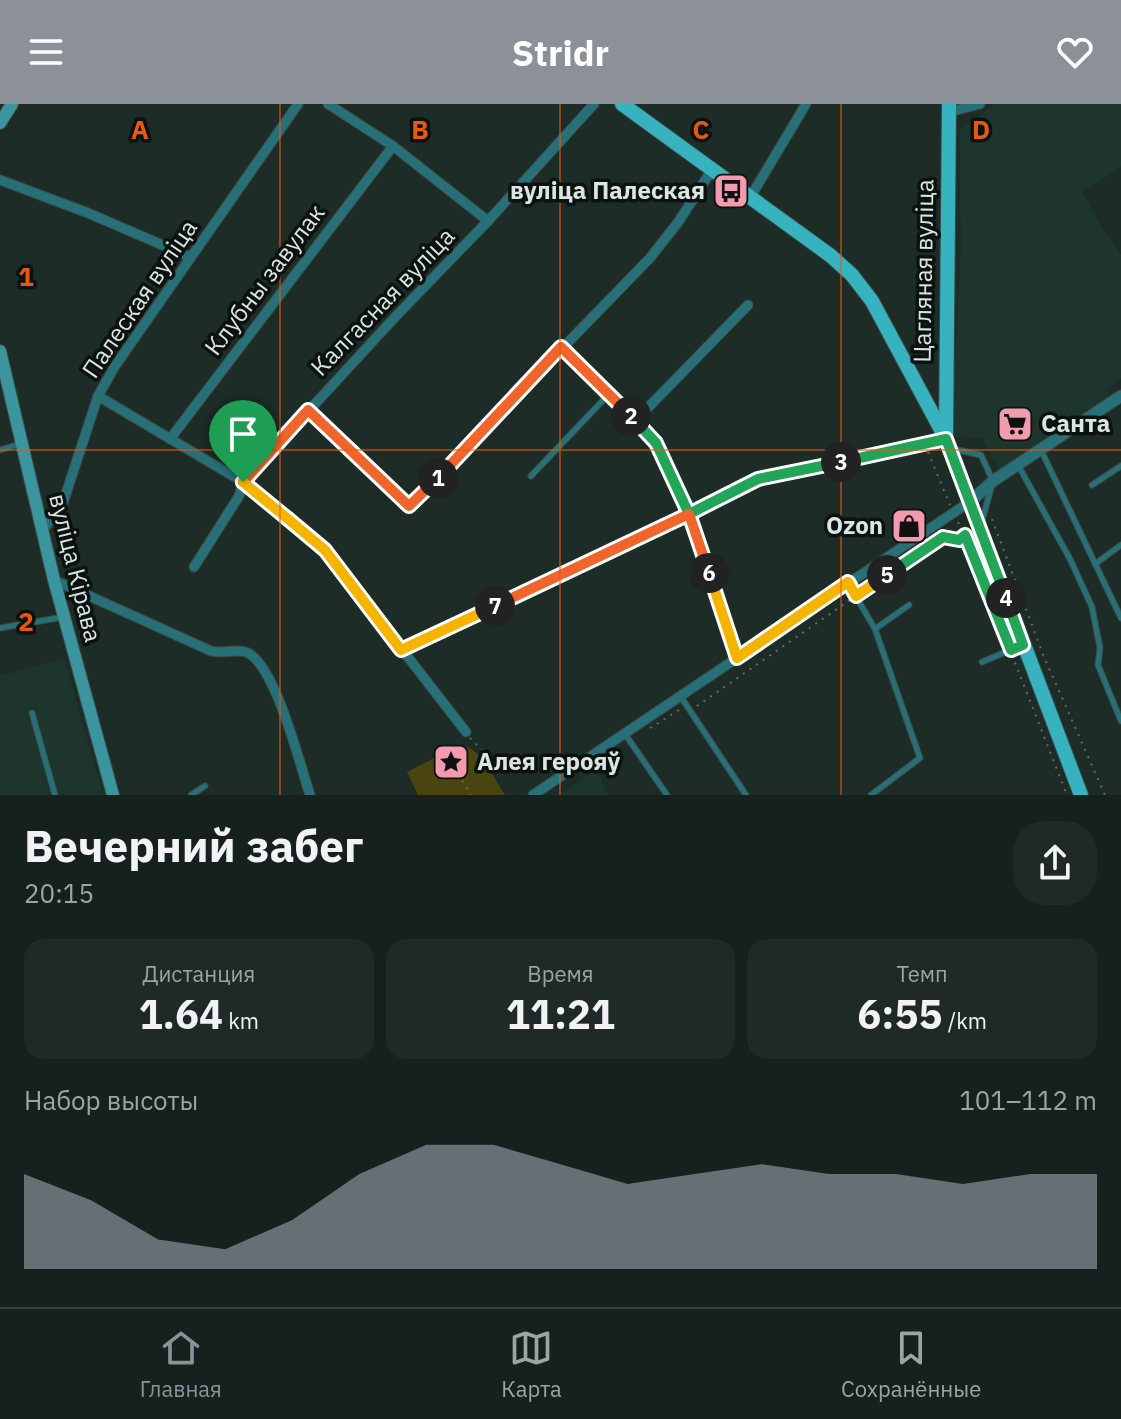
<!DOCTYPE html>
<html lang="ru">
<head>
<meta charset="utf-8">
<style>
	:root { --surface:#16211d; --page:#1f2926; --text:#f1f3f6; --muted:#9ea3a4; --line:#353e3b; --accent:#8c9099 }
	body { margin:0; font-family:"IBM Plex Sans",sans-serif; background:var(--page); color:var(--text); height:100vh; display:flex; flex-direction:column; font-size:30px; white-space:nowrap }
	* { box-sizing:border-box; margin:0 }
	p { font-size:26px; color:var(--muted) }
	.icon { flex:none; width:44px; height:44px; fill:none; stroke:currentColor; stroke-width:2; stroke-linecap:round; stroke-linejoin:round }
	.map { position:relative; height:691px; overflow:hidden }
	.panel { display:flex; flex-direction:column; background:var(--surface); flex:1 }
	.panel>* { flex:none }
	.pin { position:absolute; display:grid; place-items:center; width:68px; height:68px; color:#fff; margin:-82px -34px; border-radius:50% 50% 50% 0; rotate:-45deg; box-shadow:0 0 8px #0007 }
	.pin .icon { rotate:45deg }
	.km { position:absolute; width:40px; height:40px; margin:-20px; border-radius:50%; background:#222; color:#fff; font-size:22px; line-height:40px; text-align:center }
	.round { display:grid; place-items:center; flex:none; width:84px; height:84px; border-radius:32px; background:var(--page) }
	.overview { display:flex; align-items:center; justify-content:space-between; height:136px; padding:0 24px }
	h1 { font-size:44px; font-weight:800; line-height:60px }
	.figures { display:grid; grid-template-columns:repeat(3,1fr); gap:12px; height:136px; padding:8px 24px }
	.figures div { display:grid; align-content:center; border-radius:20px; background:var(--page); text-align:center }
	.figures b { font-size:40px; font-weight:800 }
	.figures small { font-size:22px; font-weight:400 }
	.figures p { font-size:22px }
	.chart { height:224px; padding:16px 24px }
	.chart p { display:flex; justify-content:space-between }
	.chart svg { width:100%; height:144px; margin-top:8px; fill:var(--accent); opacity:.7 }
	header { display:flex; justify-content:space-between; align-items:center; height:104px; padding:0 24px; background:var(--accent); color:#fff; font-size:36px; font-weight:800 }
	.tab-bar { display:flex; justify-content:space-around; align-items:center; height:112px; border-top:2px solid var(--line); background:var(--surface); font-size:22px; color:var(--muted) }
	.tab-bar a { display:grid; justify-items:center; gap:4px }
	.tab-bar .current { color:var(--accent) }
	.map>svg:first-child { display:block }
	.built { fill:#1e352d }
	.green { fill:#4a4510 }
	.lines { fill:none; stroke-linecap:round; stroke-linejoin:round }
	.service-casing { stroke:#3c4a45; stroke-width:7 }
	.minor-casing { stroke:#3c4a45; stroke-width:11 }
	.tertiary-casing { stroke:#3c4a45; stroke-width:13 }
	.secondary-casing { stroke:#3c4a45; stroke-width:14 }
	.primary-casing { stroke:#3c4a45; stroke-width:16 }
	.path { stroke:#5f6c67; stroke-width:2; stroke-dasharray:2 6; stroke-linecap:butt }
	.service { stroke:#287077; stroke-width:5 }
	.minor { stroke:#287077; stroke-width:9 }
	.tertiary { stroke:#287077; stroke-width:11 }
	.secondary { stroke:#3b959e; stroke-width:12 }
	.primary { stroke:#36b3bf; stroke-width:14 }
	.split-1-casing { stroke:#fff; stroke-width:16 }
	.split-2-casing { stroke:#fff; stroke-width:16 }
	.split-3-casing { stroke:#fff; stroke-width:16 }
	.split-4-casing { stroke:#fff; stroke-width:16 }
	.split-5-casing { stroke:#fff; stroke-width:16 }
	.split-6-casing { stroke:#fff; stroke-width:16 }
	.split-7-casing { stroke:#fff; stroke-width:16 }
	.split-8-casing { stroke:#fff; stroke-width:16 }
	.split-9-casing { stroke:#fff; stroke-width:16 }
	.split-1 { stroke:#f0652b; stroke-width:10 }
	.split-2 { stroke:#f0652b; stroke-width:10 }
	.split-3 { stroke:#22a559; stroke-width:10 }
	.split-4 { stroke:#22a559; stroke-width:10 }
	.split-5 { stroke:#22a559; stroke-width:10 }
	.split-6 { stroke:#f5b400; stroke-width:10 }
	.split-7 { stroke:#f0652b; stroke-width:10 }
	.split-8 { stroke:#f5b400; stroke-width:10 }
	.split-9 { stroke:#f5b400; stroke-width:10 }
	.grid { fill:none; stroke:#e8590c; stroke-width:2; stroke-opacity:0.55 }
	.labels { text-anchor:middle; stroke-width:7; stroke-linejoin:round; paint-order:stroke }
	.poi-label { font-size:24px; font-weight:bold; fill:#dce5e1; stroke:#0c1210; text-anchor:end }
	.street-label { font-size:24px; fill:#dce5e1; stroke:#0c1210 }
	.grid-label { font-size:26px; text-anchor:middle; font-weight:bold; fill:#e8590c; stroke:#0c1210; stroke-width:7; stroke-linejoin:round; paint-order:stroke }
</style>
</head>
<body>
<header><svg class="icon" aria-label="menu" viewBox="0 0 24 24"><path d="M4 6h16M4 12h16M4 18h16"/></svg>Stridr<svg class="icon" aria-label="heart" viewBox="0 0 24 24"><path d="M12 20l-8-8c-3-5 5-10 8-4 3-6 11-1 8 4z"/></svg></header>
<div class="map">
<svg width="1121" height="691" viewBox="0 0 1121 691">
	<rect width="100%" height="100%" fill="#1d2c27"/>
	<g class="built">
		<path d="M 995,0 L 1121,0 L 1121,63 L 1082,88 L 1101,122 L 1121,151 L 1121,275 L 1106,285 L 1110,291 L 999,366 L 982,334 L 951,332 L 961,146 L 959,26 Z"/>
		<path d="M 64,554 L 103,691 L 0,691 L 0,572 Z"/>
		<path d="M 597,666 L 608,691 L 559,691 Z"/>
	</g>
	<path class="green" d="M 460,641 C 482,644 493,673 505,691 L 418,691 L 407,668 Z"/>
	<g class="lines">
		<defs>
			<g id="service">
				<path d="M 953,345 L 981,351 L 993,377 L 982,417"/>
				<path d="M 0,346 L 20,340"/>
				<path d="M 1041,346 L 1121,514"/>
				<path d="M 1018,361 L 1070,455 L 1092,503 L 1100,544 L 1098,561 L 1121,617"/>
				<path d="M 531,372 L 608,291"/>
				<path d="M 1092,381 L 1121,362"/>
				<path d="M 1095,460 L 1121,441"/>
				<path d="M 848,479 L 875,525 L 920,654 L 871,691"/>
				<path d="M 0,524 L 63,513"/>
				<path d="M 875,525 L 909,501"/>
				<path d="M 982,558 L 1022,541"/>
				<path d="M 681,593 L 746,691"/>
				<path d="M 32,609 L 55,691"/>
				<path d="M 625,630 L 667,691"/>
				<path d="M 191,691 L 205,682"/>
			</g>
			<g id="minor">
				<path d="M 328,0 L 393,42 L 488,117"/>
				<path d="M 949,8 L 980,0"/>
				<path d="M 0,76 L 88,109 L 190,153"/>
				<path d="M 751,92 L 806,0"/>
				<path d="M 561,243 L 636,316 L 656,339 L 689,410 L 737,554"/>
				<path d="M 98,292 L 243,378 L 325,446 L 466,628"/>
				<path d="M 308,306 L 409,402 L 650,154 L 679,117 L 713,64"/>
				<path d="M 636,316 L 748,201"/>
				<path d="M 170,335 L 393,42"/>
				<path d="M 42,426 L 61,405 L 98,292 L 115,262 L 298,0"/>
				<path d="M 194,463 L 239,392 L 243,378 L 397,211 L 488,117 L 594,0"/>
				<path d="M 54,476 L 211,547 C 223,550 238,544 248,549 C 276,563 300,661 310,691"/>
				<path d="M 401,546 L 758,375 L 946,335"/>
				<path d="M 533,691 L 971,397"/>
			</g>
			<path id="tertiary" d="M 971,397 L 993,377 L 1121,292"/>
			<g id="secondary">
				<path d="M 0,19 L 12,0"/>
				<path d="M 0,247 L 54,476 L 113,691"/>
			</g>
			<g id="primary">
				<path d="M 622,0 L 831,152 L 852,171 L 872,197 L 946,335 L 1081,691"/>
				<path d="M 946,331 L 949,0"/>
			</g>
		</defs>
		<use href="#service" class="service-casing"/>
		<use href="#minor" class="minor-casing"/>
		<use href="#tertiary" class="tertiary-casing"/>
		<use href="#secondary" class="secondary-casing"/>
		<use href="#primary" class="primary-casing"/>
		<g class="path">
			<path d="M 928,348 L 950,401"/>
			<path d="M 992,415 L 1044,553 L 1105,691"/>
			<path d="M 958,418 L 1007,537"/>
			<path d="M 861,488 L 943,433 L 959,436 L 968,430"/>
			<path d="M 1012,551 L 1067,691"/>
			<path d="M 697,602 L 850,496"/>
			<path d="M 650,624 L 679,606"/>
			<path d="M 470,634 L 489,653 L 555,665"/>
			<path d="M 454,663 L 471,691"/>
		</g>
		<use href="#service" class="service"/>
		<use href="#minor" class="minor"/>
		<use href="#tertiary" class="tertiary"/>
		<use href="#secondary" class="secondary"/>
		<use href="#primary" class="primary"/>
	</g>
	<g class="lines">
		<defs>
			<path id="split-1" d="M 243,378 L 308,306 L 409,402 L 438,374"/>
			<path id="split-2" d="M 438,374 L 561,243 L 631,312"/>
			<path id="split-3" d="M 631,312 L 656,339 L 689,410 L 758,375 L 841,358"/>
			<path id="split-4" d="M 841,358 L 946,335 L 1006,494"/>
			<path id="split-5" d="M 887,471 L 943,433 L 959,436 L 965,431 L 1011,546 L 1023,541 L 1006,494"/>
			<path id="split-6" d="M 709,469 L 737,554 L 848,478 L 856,492 L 887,471"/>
			<path id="split-7" d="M 495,502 L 689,410 L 709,469"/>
			<path id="split-8" d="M 288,415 L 325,446 L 401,546 L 495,502"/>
			<path id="split-9" d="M 243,378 L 288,415"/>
		</defs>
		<use href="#split-1" class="split-1-casing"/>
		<use href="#split-2" class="split-2-casing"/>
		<use href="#split-3" class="split-3-casing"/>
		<use href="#split-4" class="split-4-casing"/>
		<use href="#split-5" class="split-5-casing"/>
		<use href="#split-6" class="split-6-casing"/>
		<use href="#split-7" class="split-7-casing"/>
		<use href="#split-8" class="split-8-casing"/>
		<use href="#split-9" class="split-9-casing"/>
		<use href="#split-1" class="split-1"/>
		<use href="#split-2" class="split-2"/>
		<use href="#split-3" class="split-3"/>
		<use href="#split-4" class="split-4"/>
		<use href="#split-5" class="split-5"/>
		<use href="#split-6" class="split-6"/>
		<use href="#split-7" class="split-7"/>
		<use href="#split-8" class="split-8"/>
		<use href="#split-9" class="split-9"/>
	</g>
	<path class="grid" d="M 280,0 L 280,691M 560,0 L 560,691M 841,0 L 841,691M 0,346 L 1121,346"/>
	<defs>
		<symbol id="bus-square" viewBox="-11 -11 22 22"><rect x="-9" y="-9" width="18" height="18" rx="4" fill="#f29aae" stroke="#0c1210"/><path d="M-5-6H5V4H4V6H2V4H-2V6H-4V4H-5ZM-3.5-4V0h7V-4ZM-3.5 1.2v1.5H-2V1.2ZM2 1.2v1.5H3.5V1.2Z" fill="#111"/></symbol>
		<symbol id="supermarket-square" viewBox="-11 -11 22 22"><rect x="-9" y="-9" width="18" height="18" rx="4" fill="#f29aae" stroke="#0c1210"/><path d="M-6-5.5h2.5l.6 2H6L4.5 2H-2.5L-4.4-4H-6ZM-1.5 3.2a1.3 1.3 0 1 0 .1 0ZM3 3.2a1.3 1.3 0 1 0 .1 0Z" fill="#111"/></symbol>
		<symbol id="shop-square" viewBox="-11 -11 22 22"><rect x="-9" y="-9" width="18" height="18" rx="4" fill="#f29aae" stroke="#0c1210"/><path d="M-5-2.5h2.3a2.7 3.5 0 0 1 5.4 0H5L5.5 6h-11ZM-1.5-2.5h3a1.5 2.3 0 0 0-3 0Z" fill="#111"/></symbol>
		<symbol id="sight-square" viewBox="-11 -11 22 22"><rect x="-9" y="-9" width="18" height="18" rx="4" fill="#f29aae" stroke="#0c1210"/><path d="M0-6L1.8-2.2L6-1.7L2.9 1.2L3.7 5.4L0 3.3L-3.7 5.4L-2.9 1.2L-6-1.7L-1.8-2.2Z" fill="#111"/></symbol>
	</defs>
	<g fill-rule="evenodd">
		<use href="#bus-square" x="711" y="67" width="40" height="40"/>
		<use href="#supermarket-square" x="995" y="300" width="40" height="40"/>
		<use href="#shop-square" x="889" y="402" width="40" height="40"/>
		<use href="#sight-square" x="431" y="638" width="40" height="40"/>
	</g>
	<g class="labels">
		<g class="poi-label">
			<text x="705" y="95">вуліца Палеская</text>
			<text x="1041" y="328" text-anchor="start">Санта</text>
			<text x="883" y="430">Ozon</text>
			<text x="477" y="666" text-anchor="start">Алея герояў</text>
		</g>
		<g class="street-label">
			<text transform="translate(924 167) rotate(-89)" y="8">Цагляная вуліца</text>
			<text transform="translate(265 176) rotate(-53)" y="8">Клубны завулак</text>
			<text transform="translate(140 195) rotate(-56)" y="8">Палеская вуліца</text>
			<text transform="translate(383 198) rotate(-46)" y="8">Калгасная вуліца</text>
			<text transform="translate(75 464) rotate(76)" y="8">вуліца Кірава</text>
		</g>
	</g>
	<g class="grid-label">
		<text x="140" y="35">A</text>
		<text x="420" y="35">B</text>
		<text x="701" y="35">C</text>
		<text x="981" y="35">D</text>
		<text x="26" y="182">1</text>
		<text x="26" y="527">2</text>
	</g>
</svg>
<div class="pin" style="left:243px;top:378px;background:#1e9e55"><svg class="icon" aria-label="arrive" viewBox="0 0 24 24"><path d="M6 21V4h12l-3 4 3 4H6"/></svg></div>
<b class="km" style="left:438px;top:374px">1</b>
<b class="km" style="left:631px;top:312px">2</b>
<b class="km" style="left:841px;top:358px">3</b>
<b class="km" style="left:1006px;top:494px">4</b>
<b class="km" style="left:887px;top:471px">5</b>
<b class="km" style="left:709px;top:469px">6</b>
<b class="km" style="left:495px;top:502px">7</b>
</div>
<section class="panel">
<div class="overview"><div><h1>Вечерний забег</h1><p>20:15</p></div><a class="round"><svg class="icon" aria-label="share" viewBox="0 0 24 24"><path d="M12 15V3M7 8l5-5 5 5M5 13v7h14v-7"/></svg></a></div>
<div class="figures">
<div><p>Дистанция</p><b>1.64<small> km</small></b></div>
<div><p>Время</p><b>11:21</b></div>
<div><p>Темп</p><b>6:55<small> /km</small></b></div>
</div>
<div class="chart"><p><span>Набор высоты</span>101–112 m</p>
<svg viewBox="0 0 160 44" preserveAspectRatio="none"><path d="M0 44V15L10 23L20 35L30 38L40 29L50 15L60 6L70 6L80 12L90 18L100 15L110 12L120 15L130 15L140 18L150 15L160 15V44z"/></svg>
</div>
</section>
<nav class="tab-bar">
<a class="current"><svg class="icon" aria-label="home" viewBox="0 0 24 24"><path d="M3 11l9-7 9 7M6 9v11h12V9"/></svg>Главная</a>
<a><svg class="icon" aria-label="map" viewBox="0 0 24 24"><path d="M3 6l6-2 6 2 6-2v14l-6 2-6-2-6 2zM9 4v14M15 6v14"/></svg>Карта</a>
<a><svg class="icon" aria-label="saved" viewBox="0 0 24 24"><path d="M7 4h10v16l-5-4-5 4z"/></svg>Сохранённые</a>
</nav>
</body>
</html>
